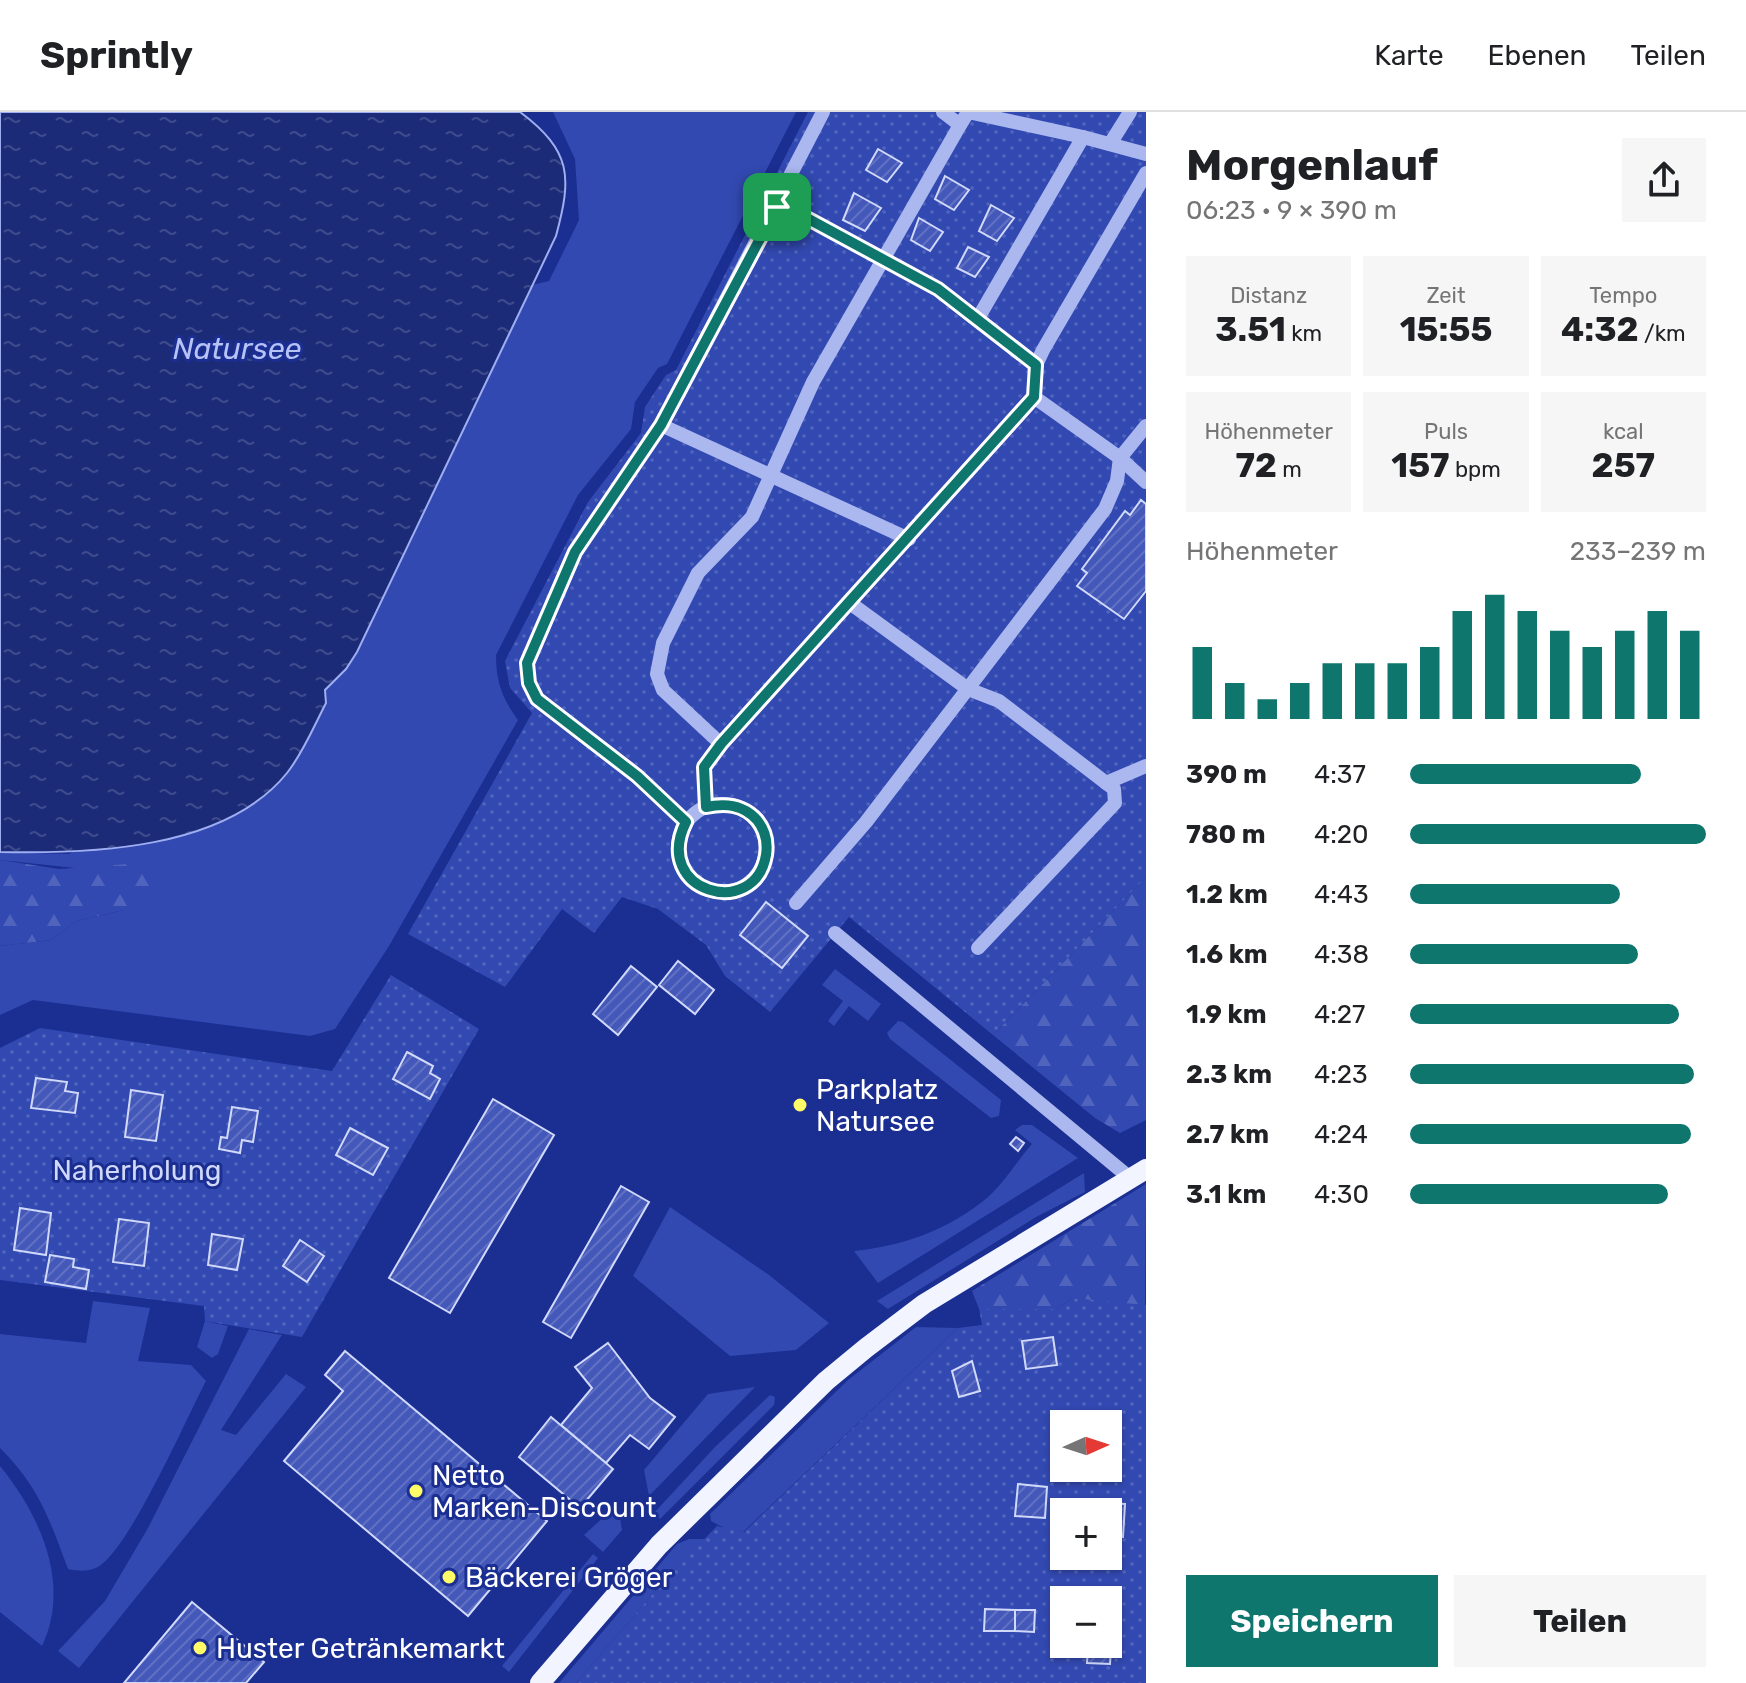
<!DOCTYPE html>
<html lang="de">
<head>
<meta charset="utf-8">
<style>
	:root { --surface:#fff; --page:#f6f6f6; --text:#202124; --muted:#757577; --line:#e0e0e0; --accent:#0f766e }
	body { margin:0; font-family:Rubik,sans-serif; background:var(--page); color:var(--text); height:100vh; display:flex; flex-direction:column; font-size:30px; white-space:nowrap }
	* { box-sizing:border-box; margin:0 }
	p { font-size:26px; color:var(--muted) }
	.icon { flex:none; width:44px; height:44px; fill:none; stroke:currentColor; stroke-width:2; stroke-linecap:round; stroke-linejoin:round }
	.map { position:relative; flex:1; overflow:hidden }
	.sheet { display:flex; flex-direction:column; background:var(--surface); width:600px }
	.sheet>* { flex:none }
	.needle { width:52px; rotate:87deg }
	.buttons { position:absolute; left:1050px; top:1298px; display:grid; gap:16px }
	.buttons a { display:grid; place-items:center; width:72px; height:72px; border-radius:0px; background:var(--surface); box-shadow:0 2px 6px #0004; font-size:40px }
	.pin { position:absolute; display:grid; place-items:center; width:68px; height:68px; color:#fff; margin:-34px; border-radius:16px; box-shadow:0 4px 12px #0006 }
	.round { display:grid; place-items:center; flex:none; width:84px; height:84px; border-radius:0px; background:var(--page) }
	.head { display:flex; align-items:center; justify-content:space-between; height:136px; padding:0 40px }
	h1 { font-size:44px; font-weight:700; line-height:60px }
	.figures { display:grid; grid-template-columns:repeat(3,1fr); gap:12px; height:136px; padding:8px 40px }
	.figures div { display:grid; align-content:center; border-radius:0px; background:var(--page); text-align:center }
	.figures b { font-size:34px; font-weight:700 }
	.figures small { font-size:22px; font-weight:400 }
	.figures p { font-size:22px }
	.chart { height:224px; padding:16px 40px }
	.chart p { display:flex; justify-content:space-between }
	.chart svg { width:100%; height:144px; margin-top:8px; stroke:var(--accent); stroke-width:6 }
	.cta { display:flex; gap:16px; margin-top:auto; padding:16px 40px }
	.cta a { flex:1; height:92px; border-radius:0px; background:var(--accent); color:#fff; font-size:32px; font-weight:700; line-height:92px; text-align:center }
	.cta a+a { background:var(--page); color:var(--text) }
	ul { padding:0 40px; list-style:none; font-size:26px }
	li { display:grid; grid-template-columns:128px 96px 1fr; align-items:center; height:60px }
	li i { height:20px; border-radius:10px; background:var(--accent) }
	header { display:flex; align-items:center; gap:48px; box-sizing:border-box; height:112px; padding:0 40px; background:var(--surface); border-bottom:2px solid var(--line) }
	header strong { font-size:38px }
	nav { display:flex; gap:44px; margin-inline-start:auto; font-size:28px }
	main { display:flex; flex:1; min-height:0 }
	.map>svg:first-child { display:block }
	.grass { fill:#3249b1 }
	.forest { fill:url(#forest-firs) }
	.park { fill:url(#park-dots); fill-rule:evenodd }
	.water { fill:url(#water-ripples); stroke:#9eaef1; stroke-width:2 }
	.building { fill:url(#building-hatch); stroke:#d1d9fa; stroke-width:2 }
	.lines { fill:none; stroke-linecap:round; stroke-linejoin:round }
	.minor { stroke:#abb7ef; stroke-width:14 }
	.major { stroke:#f2f4ff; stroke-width:20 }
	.route-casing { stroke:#fff; stroke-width:16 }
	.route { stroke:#0f766e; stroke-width:10 }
	.poi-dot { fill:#fffc68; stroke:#1b2e92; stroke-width:3 }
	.labels { text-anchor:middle; stroke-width:6; stroke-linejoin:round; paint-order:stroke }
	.poi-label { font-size:28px; fill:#fff; stroke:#1b2e92; text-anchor:start }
	.park-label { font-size:28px; fill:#d1d9fa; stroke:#1b2e92 }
	.water-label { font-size:30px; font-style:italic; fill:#b7c3f6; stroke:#1b2e92 }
</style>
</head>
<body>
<header>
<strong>Sprintly</strong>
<nav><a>Karte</a><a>Ebenen</a><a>Teilen</a></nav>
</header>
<main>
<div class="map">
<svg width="1146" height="1571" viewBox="0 0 1146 1571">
	<defs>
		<pattern id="forest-firs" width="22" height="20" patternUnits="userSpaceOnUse" patternTransform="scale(2)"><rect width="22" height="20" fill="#3249b1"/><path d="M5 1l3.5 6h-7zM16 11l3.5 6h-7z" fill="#5164bd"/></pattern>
		<pattern id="park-dots" width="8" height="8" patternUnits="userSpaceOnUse" patternTransform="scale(2)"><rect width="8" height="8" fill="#3249b1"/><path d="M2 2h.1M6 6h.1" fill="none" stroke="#5164bd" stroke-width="1.8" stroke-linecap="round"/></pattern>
		<pattern id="water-ripples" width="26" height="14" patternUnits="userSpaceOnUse" patternTransform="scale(2)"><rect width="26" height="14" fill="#1c2b78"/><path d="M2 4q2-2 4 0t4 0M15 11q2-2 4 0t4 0" fill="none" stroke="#3e4b8c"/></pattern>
		<pattern id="building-hatch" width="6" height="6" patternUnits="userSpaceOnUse" patternTransform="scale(2)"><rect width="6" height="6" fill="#4458b9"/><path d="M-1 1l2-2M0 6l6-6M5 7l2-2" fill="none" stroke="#6071c4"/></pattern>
	</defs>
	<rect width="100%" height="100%" fill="#1b2e92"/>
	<g class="grass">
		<path d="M 553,0 L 796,0 L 667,252 L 658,256 L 635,290 L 631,317 L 578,383 L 496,543 C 496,570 502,586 518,608 L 389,834 L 335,917 L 310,924 L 33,888 L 0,903 L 0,834 L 51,828 L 76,809 L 124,798 L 84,757 L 0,748 L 0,740 L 69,742 L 325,578 L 346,557 L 357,540 L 532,173 L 549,169 L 579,108 L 575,47 Z"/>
		<path d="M 835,857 L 881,892 L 868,909 L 849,894 L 834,914 L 828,909 L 843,889 L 822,873 Z"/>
		<path d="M 898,909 L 903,910 L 1001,988 L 999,1004 L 991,1006 L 890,927 L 887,921 Z"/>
		<path d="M 1022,1013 L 1032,1013 L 1078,1046 L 878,1171 L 854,1139 C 903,1134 948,1118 987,1086 C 1004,1071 1017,1049 1032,1032 L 1015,1018 Z"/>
		<path d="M 1084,1061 L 1085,1080 L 1036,1105 L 888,1197 L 877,1189 Z"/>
		<path d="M 670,1095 L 769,1163 L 829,1211 L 796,1238 L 730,1244 L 633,1164 Z"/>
		<path d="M 93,1189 L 150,1196 L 138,1249 L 191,1253 L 206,1269 C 186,1307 130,1436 98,1455 C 88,1460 78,1459 68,1457 C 49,1406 39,1375 0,1336 L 0,1222 L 86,1231 Z"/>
		<path d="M 205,1209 L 228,1214 L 218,1242 L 212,1246 L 197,1235 Z"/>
		<path d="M 916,1215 L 958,1216 L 743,1420 L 726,1417 L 711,1409 L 710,1402 L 848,1268 Z"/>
		<path d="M 249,1217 L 282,1223 L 221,1318 L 236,1323 L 286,1262 L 306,1275 L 79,1556 L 58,1539 L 105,1489 L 148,1416 Z"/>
		<path d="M 755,1275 L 649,1384 L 644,1358 L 708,1282 Z"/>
		<path d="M 770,1283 L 775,1285 L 774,1293 L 660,1407 L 654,1401 L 715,1335 Z"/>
		<path d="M 0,1354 C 41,1404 71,1473 42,1534 L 0,1500 Z"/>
		<path d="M 618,1392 L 622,1418 L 603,1440 L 584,1423 Z"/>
		<path d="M 689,1427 L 707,1427 L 664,1469 L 576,1571 L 559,1571 L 677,1432 Z"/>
		<path d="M 593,1442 L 598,1446 L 509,1560 L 502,1554 Z"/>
	</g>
	<g class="forest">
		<path d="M 0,748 L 59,757 L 129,752 L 154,758 L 157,771 L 150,781 L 124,798 L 76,809 L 51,828 L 0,834 Z"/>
		<path d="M 1146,765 L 1146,1008 L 1120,1021 L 1095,1006 L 993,923 Z"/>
		<path d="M 1146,1072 L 1145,1195 L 1072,1186 L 1056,1197 L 979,1197 L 972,1179 Z"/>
	</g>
	<g class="park">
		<path d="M 808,0 L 1146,0 L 1146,765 L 993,923 L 849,805 L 770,900 L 725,864 L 706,833 L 658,797 L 622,785 L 594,821 L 562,797 L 505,875 L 408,822 L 532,601 L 510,576 L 505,549 L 588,390 L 641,321 L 645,295 L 666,263 L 676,258 Z"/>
		<path d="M 391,863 L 479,917 L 302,1225 L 205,1209 L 204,1194 L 0,1168 L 0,936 L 40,916 L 332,959 Z"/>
		<path d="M 1072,1186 L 1146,1193 L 1146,1571 L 576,1571 L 664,1469 L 717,1414 L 744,1420 L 958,1216 L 982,1213 L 979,1197 L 1056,1197 ZM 1064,1312 L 1108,1312 L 1108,1356 L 1064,1356 ZM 1064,1400 L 1108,1400 L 1108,1444 L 1064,1444 ZM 1064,1488 L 1108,1488 L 1108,1532 L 1064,1532 Z"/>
	</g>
	<path class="water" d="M 0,0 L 520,0 C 572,39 572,65 556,124 L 357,540 L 346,557 L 325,578 L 326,591 C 314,614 303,641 287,661 C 225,738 90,742 0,740 Z"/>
	<g class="building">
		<path d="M 878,37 L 902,51 L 887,70 L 866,58 Z"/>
		<path d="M 945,64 L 969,78 L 954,98 L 935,87 Z"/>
		<path d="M 854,81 L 881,96 L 865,119 L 843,108 Z"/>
		<path d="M 991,93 L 1014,106 L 997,129 L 979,119 Z"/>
		<path d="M 919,106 L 943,120 L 930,139 L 911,128 Z"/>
		<path d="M 968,135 L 989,145 L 975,165 L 957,156 Z"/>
		<path d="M 1141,388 L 1146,392 L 1146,479 L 1124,507 L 1077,474 L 1087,461 L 1082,457 L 1125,399 L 1130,403 Z"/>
		<path d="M 766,790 L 808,824 L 782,856 L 740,823 Z"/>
		<path d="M 678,849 L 714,878 L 695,902 L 659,873 Z"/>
		<path d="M 631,854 L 657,875 L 618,923 L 593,902 Z"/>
		<path d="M 407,940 L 433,954 L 430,961 L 440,967 L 430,987 L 393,967 Z"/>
		<path d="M 36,966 L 67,970 L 65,979 L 78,981 L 75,1001 L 31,996 Z"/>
		<path d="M 131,978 L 163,983 L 156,1029 L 125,1025 Z"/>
		<path d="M 493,987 L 554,1023 L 450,1201 L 389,1166 Z"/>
		<path d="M 232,995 L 258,999 L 253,1030 L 242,1028 L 240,1041 L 219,1037 L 221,1025 L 227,1026 Z"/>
		<path d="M 350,1016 L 388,1036 L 373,1063 L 336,1043 Z"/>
		<path d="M 1016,1025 L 1024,1031 L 1018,1039 L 1010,1032 Z"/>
		<path d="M 621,1074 L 649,1090 L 571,1226 L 543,1210 Z"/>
		<path d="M 20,1096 L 51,1101 L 46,1143 L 14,1138 Z"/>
		<path d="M 119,1107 L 149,1111 L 144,1154 L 113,1150 Z"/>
		<path d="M 212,1122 L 243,1127 L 237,1158 L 208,1153 Z"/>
		<path d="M 300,1128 L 324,1144 L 307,1170 L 283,1154 Z"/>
		<path d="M 50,1143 L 74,1147 L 73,1155 L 89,1158 L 86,1177 L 45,1170 Z"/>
		<path d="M 1053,1225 L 1057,1253 L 1026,1257 L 1022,1229 Z"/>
		<path d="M 608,1231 L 650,1286 L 675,1305 L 649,1337 L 630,1323 L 606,1351 L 561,1313 L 592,1276 L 575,1255 Z"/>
		<path d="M 345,1239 L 547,1409 L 468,1504 L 284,1349 L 343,1279 L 325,1263 Z"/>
		<path d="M 972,1249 L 980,1279 L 959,1285 L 952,1259 Z"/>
		<path d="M 551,1305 L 613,1357 L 580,1396 L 519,1345 Z"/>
		<path d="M 1018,1372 L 1047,1375 L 1045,1406 L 1015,1404 Z"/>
		<path d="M 1107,1391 L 1125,1392 L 1123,1425 L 1108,1424 Z"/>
		<path d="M 192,1490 L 264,1550 L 246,1571 L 124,1571 Z"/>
		<path d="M 985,1497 L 1015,1498 L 1015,1519 L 984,1519 Z"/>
		<path d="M 1015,1498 L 1035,1498 L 1034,1520 L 1015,1519 Z"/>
		<path d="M 1088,1536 L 1111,1537 L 1110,1552 L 1087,1551 Z"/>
	</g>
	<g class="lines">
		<g class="minor">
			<path d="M 943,0 L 960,13"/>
			<path d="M 1110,32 L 1130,0"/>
			<path d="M 779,91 L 938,177 L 977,208"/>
			<path d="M 1036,253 L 977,208 L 1083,25 L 1146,42"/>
			<path d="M 1034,285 L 1120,346 L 1146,370"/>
			<path d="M 661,313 L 909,427"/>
			<path d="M 850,491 L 968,577 L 999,589 L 1114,677 L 1115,691 L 978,836"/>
			<path d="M 721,632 L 663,578 L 657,562 L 663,531 L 698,461 L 752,405 L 813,270 L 960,13 L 968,0 L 1083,25"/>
			<path d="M 1106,671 L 1146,654"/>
			<circle cx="722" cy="736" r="44"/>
			<path d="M 706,695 L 704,655 L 721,632 L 1034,285 L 1036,253 L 1043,238 L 1146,61"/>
			<path d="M 686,710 L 637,664 L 537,587 L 529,571 L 527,551 L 575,440 L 661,313 L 823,0"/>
			<path d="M 796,791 L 866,710 L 1105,397 L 1117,369 L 1120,346 L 1146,314"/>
			<path d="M 835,821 L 1130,1066"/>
		</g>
		<path class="major" d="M 540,1571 L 659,1433 L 826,1269 L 866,1236 L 924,1192 L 1146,1057"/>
	</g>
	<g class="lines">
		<defs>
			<path id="route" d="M 779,91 L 938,177 L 1036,253 L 1034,285 L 721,632 L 704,655 L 706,695 C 725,691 743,692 757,708 C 765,718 768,730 766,743 C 755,809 651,780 686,710 L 637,664 L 537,587 L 529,571 L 527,551 L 575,440 L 661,313 Z"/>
		</defs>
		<use href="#route" class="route-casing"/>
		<use href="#route" class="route"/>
	</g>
	<g class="poi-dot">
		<circle cx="800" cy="993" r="8"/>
		<circle cx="416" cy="1379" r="8"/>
		<circle cx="449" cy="1465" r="8"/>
		<circle cx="200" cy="1536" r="8"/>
	</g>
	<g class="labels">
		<g class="poi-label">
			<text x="816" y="987">Parkplatz<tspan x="816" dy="32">Natursee</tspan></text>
			<text x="432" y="1373">Netto<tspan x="432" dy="32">Marken-Discount</tspan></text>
			<text x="465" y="1475">Bäckerei Gröger</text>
			<text x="216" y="1546">Huster Getränkemarkt</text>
		</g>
		<g class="park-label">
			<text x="137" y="1068">Naherholung</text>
		</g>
		<g class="water-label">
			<text x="237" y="247">Natursee</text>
		</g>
	</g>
</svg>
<div class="buttons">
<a><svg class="needle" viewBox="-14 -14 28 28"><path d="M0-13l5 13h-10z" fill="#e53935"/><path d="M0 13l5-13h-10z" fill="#757577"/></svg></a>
<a>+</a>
<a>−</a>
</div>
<div class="pin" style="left:777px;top:95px;background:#1e9e55"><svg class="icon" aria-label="arrive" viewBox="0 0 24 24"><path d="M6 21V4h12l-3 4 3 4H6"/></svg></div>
</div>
<section class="sheet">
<div class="head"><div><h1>Morgenlauf</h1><p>06:23 · 9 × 390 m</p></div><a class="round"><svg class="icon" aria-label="share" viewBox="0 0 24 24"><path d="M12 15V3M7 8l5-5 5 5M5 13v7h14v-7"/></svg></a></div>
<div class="figures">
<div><p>Distanz</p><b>3.51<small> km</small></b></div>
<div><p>Zeit</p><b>15:55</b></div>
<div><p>Tempo</p><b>4:32<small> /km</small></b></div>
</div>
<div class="figures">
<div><p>Höhenmeter</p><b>72<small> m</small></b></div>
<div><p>Puls</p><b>157<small> bpm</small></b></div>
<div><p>kcal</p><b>257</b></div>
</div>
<div class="chart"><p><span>Höhenmeter</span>233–239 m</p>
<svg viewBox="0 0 160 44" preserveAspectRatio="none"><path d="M5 44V22M15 44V33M25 44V38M35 44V33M45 44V27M55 44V27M65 44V27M75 44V22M85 44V11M95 44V6M105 44V11M115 44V17M125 44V22M135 44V17M145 44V11M155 44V17"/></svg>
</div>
<ul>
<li><b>390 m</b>4:37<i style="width:78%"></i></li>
<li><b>780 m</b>4:20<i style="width:100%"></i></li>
<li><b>1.2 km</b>4:43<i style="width:71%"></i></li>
<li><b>1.6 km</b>4:38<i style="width:77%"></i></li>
<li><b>1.9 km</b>4:27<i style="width:91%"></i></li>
<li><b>2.3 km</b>4:23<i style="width:96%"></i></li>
<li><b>2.7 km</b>4:24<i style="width:95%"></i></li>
<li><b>3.1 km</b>4:30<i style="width:87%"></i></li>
</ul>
<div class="cta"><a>Speichern</a><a>Teilen</a></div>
</section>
</main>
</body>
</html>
